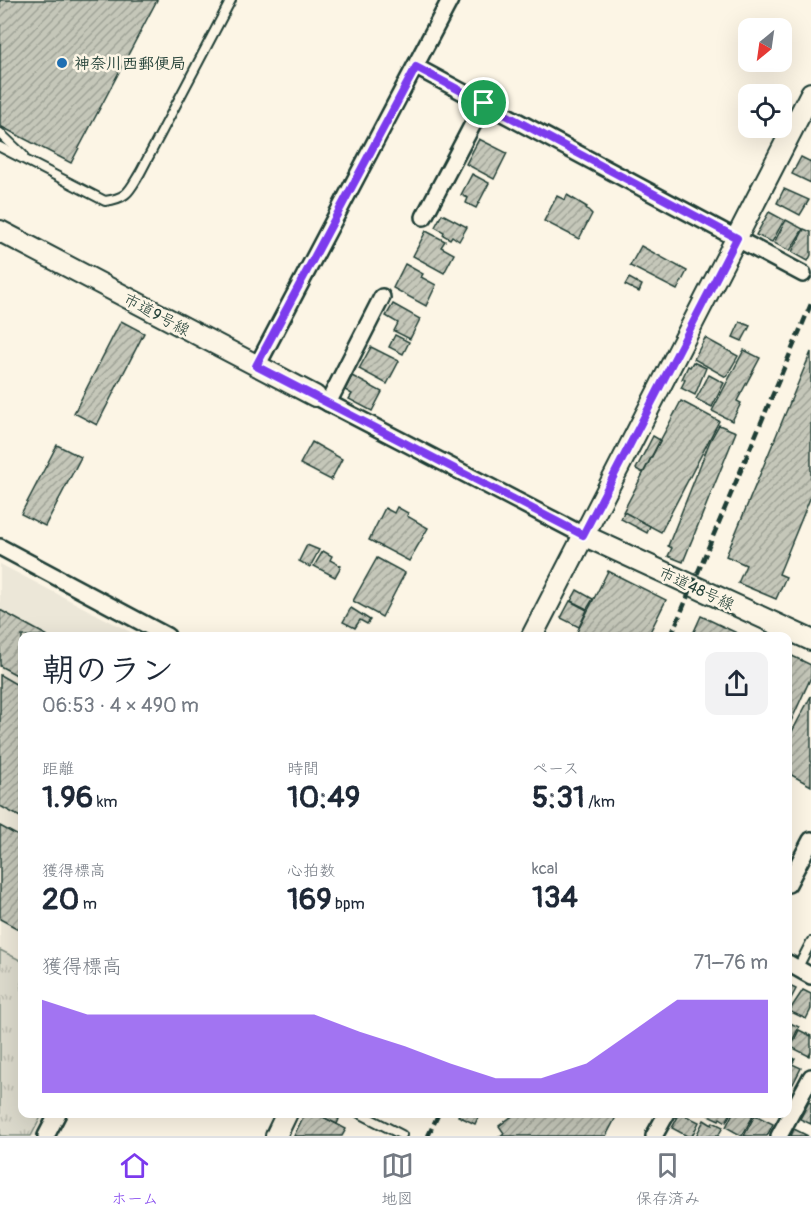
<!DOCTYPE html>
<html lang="ja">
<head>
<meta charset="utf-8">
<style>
	:root { --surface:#fff; --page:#f2f2f3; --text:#1f2937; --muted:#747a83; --line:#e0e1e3; --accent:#7c3aed }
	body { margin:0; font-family:Pangolin,"Klee One",sans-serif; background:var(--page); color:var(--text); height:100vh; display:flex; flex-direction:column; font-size:22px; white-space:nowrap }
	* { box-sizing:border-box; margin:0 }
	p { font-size:20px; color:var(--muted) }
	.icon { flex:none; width:33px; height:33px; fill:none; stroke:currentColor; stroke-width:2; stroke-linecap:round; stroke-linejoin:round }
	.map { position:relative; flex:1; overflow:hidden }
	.panel { position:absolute; left:18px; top:632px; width:774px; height:486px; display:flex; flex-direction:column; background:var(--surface); border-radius:12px; box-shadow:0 6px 24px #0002 }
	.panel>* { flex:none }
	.needle { width:39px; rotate:209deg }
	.fabs { position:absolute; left:738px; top:18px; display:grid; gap:12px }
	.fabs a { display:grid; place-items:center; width:54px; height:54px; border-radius:12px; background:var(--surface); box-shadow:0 6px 24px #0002; font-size:30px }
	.pin { position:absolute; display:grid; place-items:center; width:51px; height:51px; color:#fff; margin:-26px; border:3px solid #fff; border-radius:50%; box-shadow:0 2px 6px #0007 }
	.round { display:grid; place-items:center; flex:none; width:63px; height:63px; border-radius:12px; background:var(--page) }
	.head { display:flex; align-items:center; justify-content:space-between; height:102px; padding:0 24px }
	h1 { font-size:33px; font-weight:700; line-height:45px }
	.stats { display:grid; grid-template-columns:repeat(3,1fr); gap:9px; height:102px; padding:6px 24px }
	.stats div { display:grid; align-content:center }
	.stats b { font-size:30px; font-weight:700 }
	.stats small { font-size:16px; font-weight:400 }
	.stats p { font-size:16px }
	.chart { height:168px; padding:12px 24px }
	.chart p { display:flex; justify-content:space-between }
	.chart svg { width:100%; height:108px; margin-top:6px; fill:var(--accent); opacity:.7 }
	.dock { display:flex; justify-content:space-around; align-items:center; height:84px; border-top:2px solid var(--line); background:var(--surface); font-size:16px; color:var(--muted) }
	.dock a { display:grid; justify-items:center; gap:3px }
	.dock .on { color:var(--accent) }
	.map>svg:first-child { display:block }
	.built { fill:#ece7d8 }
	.park { fill:url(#park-tufts); stroke:#7e8c80; stroke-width:1.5 }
	.building { fill:url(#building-hatch); stroke:#1f3d34; stroke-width:1.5 }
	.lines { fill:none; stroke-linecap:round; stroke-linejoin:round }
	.service-casing { stroke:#1f3d34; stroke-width:12 }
	.minor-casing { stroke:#1f3d34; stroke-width:20 }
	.tertiary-casing { stroke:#1f3d34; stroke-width:24 }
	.service { stroke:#fcf5e5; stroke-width:8 }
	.minor { stroke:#fcf5e5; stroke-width:15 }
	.tertiary { stroke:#fcf5e5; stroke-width:20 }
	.rail { stroke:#1f3d34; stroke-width:4.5; stroke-dasharray:9 4.5; stroke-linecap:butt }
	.route-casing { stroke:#fff; stroke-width:12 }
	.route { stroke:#7c3aed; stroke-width:8 }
	.poi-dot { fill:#1f6fb2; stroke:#fcf5e5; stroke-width:2 }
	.labels { text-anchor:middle; stroke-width:5; stroke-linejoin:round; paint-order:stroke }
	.poi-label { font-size:16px; font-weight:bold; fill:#1f3d34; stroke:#fcf5e5; text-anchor:start }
	.street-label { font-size:16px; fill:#1f3d34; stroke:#fcf5e5 }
</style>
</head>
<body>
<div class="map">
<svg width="811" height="1136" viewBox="0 0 811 1136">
	<defs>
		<pattern id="park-tufts" width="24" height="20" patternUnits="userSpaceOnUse" patternTransform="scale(1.5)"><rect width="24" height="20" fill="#dcdacc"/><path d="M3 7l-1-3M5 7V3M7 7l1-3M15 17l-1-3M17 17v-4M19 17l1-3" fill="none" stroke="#bcbcb0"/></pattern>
		<pattern id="building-hatch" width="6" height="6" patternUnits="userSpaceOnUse" patternTransform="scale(1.5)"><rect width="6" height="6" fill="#c5c7b9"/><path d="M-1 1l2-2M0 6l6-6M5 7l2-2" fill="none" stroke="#9fa397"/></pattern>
	</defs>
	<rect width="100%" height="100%" fill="#fcf5e5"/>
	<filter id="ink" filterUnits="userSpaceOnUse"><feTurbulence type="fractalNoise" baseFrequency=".0167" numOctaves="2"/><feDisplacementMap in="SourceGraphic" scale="12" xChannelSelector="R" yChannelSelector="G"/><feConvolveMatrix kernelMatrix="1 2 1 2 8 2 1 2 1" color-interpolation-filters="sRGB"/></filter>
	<g filter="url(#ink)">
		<path class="built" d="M 0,564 L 138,636 L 22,636 L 22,1113 L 49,1113 L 38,1136 L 0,1136 Z"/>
		<path class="park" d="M 0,950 L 22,961 L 22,1113 L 43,1113 L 31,1136 L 0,1136 Z"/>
		<g class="building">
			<path d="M 0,0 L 157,0 L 71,163 L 0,126 Z"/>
			<path d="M 479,139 L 507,153 L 494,179 L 466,164 Z"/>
			<path d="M 801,157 L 811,162 L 811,183 L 792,174 Z"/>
			<path d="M 472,174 L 489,183 L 476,208 L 466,203 L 468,198 L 461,195 Z"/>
			<path d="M 784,189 L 809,200 L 800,215 L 777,203 Z"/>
			<path d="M 567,195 L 587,207 L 586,208 L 592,214 L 579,239 L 544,221 L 557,196 L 565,200 Z"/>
			<path d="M 769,212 L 784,220 L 772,242 L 756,235 Z"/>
			<path d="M 442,214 L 467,227 L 459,241 L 452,236 L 450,239 L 443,235 L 444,232 L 435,227 Z"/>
			<path d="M 786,220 L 803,229 L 790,251 L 774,243 Z"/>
			<path d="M 804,229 L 811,232 L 811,255 L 808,261 L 792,252 Z"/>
			<path d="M 426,231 L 445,241 L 441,247 L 454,254 L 444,273 L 413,256 Z"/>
			<path d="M 641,246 L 687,271 L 677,290 L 630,266 Z"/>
			<path d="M 405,264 L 423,274 L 421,277 L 436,285 L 426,306 L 393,288 Z"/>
			<path d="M 629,278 L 642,285 L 639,292 L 625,285 Z"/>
			<path d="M 393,304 L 420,319 L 410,339 L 394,331 L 398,323 L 386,316 Z"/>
			<path d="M 121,321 L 144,333 L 97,425 L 74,413 Z"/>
			<path d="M 740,322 L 750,326 L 742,341 L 733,337 Z"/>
			<path d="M 395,335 L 409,342 L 403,354 L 389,347 Z"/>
			<path d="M 705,338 L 738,356 L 726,377 L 694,359 Z"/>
			<path d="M 371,347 L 399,361 L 387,384 L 359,369 Z"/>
			<path d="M 744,350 L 760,358 L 737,401 L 741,403 L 732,421 L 712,411 Z"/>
			<path d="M 811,352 L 811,496 L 779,574 L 786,577 L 776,599 L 738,583 L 746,565 L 726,556 Z"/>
			<path d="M 693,362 L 706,368 L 695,395 L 681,388 L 685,380 L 682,379 L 688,366 L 690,367 Z"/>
			<path d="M 709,375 L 724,383 L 712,407 L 696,399 Z"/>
			<path d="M 352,376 L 382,392 L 372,411 L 349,399 L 352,394 L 345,390 Z"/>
			<path d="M 681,401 L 719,421 L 661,532 L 623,512 Z"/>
			<path d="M 719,425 L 736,432 L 683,562 L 668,556 L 672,548 L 668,546 L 710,441 Z"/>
			<path d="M 653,436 L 660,440 L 643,473 L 636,469 Z"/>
			<path d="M 312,442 L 342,459 L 331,480 L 300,464 Z"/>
			<path d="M 57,445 L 81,457 L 45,526 L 21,514 Z"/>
			<path d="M 397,507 L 408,513 L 407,516 L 428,528 L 409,561 L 369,540 L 385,508 L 394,513 Z"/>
			<path d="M 624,512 L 650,526 L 647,533 L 621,519 Z"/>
			<path d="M 307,545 L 319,550 L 310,567 L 299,561 Z"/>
			<path d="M 323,551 L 332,556 L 330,560 L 341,566 L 335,577 L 314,566 Z"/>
			<path d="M 377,558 L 405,573 L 382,617 L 353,601 Z"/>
			<path d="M 608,571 L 666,600 L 648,636 L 575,636 Z"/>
			<path d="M 577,590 L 593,599 L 587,609 L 571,601 Z"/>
			<path d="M 570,601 L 587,610 L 579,627 L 561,618 Z"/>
			<path d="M 351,608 L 370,620 L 367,624 L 360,620 L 355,628 L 343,622 Z"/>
			<path d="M 0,610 L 48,636 L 22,636 L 22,678 L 0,666 Z"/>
			<path d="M 701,616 L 743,636 L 692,636 Z"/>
			<path d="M 788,654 L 811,665 L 811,677 L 788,728 Z"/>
			<path d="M 0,675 L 19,686 L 22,679 L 22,818 L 0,806 Z"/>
			<path d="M 811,696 L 811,786 L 788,773 L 788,739 Z"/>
			<path d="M 0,826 L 22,838 L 22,931 L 0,919 Z"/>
			<path d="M 788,985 L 796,989 L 788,1004 Z"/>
			<path d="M 803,990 L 811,994 L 811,1009 L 806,1019 L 789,1011 Z"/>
			<path d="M 788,1022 L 799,1027 L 789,1047 L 788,1046 Z"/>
			<path d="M 799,1030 L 811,1036 L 811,1052 L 809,1056 L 791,1047 Z"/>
			<path d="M 788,1055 L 795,1059 L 792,1064 L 801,1068 L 793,1084 L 788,1081 Z"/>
			<path d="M 809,1102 L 811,1103 L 811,1124 L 800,1119 Z"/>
			<path d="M 305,1113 L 316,1113 L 346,1129 L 342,1136 L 294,1136 Z"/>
			<path d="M 328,1113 L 339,1119 L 337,1124 L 317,1114 Z"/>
			<path d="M 460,1113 L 480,1113 L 475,1124 L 458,1116 Z"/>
			<path d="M 510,1113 L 618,1113 L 606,1136 L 500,1136 L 504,1133 L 499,1126 L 512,1116 Z"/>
			<path d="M 680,1113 L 699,1122 L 692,1136 L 687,1136 L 672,1128 Z"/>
			<path d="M 709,1113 L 731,1113 L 726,1122 L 720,1118 L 719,1120 L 708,1115 Z"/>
			<path d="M 733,1113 L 747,1113 L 753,1116 L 742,1136 L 726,1127 Z"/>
			<path d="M 755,1115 L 773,1124 L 767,1136 L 744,1136 Z"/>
			<path d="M 704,1120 L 712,1125 L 713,1122 L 723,1127 L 718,1136 L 696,1136 Z"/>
			<path d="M 794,1129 L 808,1136 L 791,1136 Z"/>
		</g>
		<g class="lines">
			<defs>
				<g id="service">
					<path d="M 0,133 L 23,155"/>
					<path d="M 0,147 L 105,201 C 128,198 129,191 140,173 L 231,0"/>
					<path d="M 797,969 L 811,942"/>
					<path d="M 359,1113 L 402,1135"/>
				</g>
				<g id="minor">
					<path d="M 416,67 L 803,274"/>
					<path d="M 424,217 L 484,103"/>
					<path d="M 257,366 L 450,0"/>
					<path d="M 315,396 L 583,535"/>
					<path d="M 328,403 L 382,297"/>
					<path d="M 0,547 L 167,636"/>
					<path d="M 788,884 L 811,840"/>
					<path d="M 788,963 L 811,976"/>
					<path d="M 46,1136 L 58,1113"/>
					<path d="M 654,1136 L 667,1113"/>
					<path d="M 779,1136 L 811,1077"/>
				</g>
				<g id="tertiary">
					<path d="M 0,231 L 315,396"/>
					<path d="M 583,535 L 811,640"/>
					<path d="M 532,636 L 811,93"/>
					<path d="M 276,1136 L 287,1113"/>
				</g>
			</defs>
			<use href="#service" class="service-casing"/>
			<use href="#minor" class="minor-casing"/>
			<use href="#tertiary" class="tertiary-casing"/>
			<use href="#service" class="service"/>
			<use href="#minor" class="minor"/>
			<use href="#tertiary" class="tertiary"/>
			<g class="rail">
				<path d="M 671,636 L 811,304"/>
				<path d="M 428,1136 L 439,1113"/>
			</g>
		</g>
	</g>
	<g class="lines" filter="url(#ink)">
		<defs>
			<path id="route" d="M 416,67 L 737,238 L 583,535 L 256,366 Z"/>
		</defs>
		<use href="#route" class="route-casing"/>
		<use href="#route" class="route"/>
	</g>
	<circle class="poi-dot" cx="62" cy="63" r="6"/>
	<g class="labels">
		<g class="poi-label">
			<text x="74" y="69">神奈川西郵便局</text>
		</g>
		<g class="street-label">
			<text transform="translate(157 314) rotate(28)" y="6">市道9号線</text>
			<text transform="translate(697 588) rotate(25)" y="6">市道48号線</text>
		</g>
	</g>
</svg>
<div class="fabs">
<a><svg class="needle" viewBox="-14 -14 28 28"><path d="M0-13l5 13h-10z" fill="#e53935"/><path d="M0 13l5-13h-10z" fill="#747a83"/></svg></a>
<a><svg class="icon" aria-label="locate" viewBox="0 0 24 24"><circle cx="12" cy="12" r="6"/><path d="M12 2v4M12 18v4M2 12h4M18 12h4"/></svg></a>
</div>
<div class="pin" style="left:484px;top:103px;background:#1e9e55"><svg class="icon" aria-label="arrive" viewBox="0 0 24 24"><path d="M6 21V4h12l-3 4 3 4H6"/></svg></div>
<section class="panel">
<div class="head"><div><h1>朝のラン</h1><p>06:53 · 4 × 490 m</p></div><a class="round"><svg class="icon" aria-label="share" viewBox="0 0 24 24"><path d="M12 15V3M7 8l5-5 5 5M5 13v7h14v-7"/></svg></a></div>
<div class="stats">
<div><p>距離</p><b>1.96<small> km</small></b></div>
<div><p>時間</p><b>10:49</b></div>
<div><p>ペース</p><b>5:31<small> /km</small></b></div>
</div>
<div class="stats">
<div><p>獲得標高</p><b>20<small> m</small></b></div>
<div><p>心拍数</p><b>169<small> bpm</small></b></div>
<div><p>kcal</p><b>134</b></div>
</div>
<div class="chart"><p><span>獲得標高</span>71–76 m</p>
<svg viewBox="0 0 160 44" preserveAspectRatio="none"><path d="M0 44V6L10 12L20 12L30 12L40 12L50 12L60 12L70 19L80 25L90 32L100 38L110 38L120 32L130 19L140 6L150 6L160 6V44z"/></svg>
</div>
</section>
</div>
<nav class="dock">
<a class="on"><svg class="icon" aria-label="home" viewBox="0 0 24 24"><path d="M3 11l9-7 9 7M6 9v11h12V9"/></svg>ホーム</a>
<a><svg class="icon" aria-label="map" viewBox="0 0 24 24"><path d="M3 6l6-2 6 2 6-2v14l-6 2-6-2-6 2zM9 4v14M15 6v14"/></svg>地図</a>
<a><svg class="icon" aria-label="saved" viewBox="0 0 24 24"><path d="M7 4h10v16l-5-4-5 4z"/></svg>保存済み</a>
</nav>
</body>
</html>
